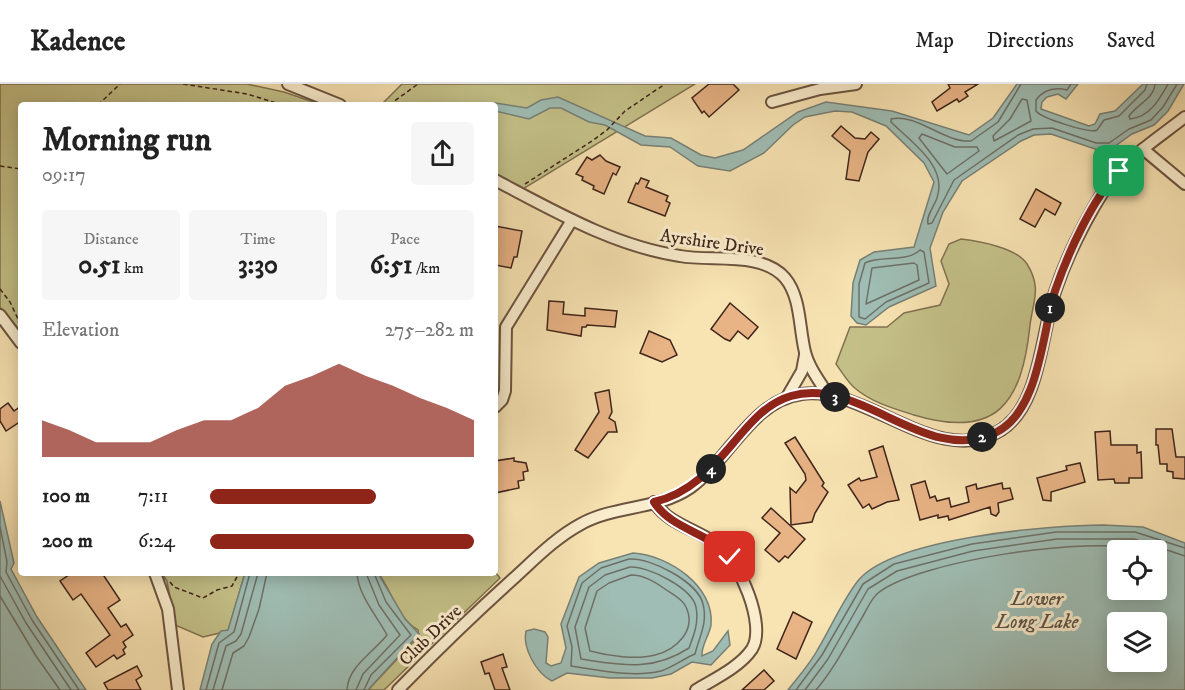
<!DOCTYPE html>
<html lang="en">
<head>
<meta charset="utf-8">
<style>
	:root { --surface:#fff; --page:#f6f6f6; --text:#222; --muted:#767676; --line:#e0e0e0; --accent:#8f2418 }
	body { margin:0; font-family:"IM FELL DW Pica",serif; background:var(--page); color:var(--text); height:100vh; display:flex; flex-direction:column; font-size:22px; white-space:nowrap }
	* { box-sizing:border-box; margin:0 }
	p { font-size:20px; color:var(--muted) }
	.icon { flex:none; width:33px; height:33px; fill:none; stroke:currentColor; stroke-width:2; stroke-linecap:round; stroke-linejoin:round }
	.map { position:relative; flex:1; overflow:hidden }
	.sheet { position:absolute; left:18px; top:18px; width:480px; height:474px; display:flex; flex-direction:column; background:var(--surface); border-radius:6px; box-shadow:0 3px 15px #0003 }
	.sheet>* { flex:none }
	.fabs { position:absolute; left:1107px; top:456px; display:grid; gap:12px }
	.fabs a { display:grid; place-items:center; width:60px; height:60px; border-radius:6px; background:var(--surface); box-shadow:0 3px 15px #0003; font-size:30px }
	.pin { position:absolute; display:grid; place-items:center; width:51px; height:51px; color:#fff; margin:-26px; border-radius:12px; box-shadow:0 3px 9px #0006 }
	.km { position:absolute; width:30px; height:30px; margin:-15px; border-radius:50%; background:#222; color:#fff; font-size:16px; line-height:30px; text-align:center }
	.round { display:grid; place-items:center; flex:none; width:63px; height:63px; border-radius:6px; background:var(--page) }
	.head { display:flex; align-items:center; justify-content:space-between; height:102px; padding:0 24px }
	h1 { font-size:33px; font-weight:700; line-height:45px }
	.stats { display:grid; grid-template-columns:repeat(3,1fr); gap:9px; height:102px; padding:6px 24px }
	.stats div { display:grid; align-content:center; border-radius:6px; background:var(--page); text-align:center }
	.stats b { font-size:26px; font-weight:700 }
	.stats small { font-size:16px; font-weight:400 }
	.stats p { font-size:16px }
	.chart { height:168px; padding:12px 24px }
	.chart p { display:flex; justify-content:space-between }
	.chart svg { width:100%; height:108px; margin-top:6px; fill:var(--accent); opacity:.7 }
	ul { padding:0 24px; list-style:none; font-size:20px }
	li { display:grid; grid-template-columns:96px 72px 1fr; align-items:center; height:45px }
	li i { height:15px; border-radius:8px; background:var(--accent) }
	header { display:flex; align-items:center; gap:36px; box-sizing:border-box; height:84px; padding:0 30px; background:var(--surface); border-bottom:2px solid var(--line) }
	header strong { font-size:28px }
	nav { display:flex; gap:33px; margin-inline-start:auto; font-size:21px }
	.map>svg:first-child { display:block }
	.green { fill:#c4c188; stroke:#817251; stroke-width:1.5 }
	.water { fill:#9fbdb4; stroke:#788076; stroke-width:1.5; fill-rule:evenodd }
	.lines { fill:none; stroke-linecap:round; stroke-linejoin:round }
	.shore { stroke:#6e7067; stroke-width:1.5 }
	.building { fill:#e8b385; stroke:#3e241a; stroke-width:1.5 }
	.street-casing { stroke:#6c5440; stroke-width:14 }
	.path { stroke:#3e241a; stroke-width:1.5; stroke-dasharray:4.5 3; stroke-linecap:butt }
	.street { stroke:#faedcd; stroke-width:10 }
	.route-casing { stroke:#fff; stroke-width:12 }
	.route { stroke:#8f2418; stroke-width:8 }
	.labels { text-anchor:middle; stroke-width:6; stroke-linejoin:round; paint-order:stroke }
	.street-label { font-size:18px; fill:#3e241a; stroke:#faedcd }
	.water-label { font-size:20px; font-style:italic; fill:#5b5248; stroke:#faedcd }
</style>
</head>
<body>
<header>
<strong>Kadence</strong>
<nav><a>Map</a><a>Directions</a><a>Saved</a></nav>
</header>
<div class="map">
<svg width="1185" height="606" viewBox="0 0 1185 606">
	<rect width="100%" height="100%" fill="#f8e3b2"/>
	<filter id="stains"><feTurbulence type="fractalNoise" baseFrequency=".00333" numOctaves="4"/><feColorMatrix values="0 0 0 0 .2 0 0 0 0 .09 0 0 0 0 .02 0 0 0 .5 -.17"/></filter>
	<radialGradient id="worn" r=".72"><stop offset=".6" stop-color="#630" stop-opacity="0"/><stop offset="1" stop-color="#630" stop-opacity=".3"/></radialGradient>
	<g class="green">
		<path d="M 0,0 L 247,0 L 284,8 L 322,21 L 21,21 L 21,248 L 0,223 Z"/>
		<path d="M 402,0 L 695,0 L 523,105 L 495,90 L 495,21 L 381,21 Z"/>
		<path d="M 961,155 C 979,157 1017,164 1027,180 C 1042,204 1033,217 1030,241 C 1022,319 997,356 914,331 C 895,325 871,318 856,305 C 848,299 842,288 836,280 L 850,243 L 887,243 L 904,229 L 940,221 L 949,200 L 941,177 L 949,160 Z"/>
		<path d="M 495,488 L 500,494 L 384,606 L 368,606 L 419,552 L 418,546 C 396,533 393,508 378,489 Z"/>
		<path d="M 162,489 L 245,489 L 228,547 L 203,553 L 175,541 L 167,497 Z"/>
	</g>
	<g class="water">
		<path d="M 1017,0 L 1078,0 L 1066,15 L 1058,10 L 1047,13 L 1042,18 L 1041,25 L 1089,42 L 1095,40 L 1100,30 L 1115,27 L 1143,0 L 1184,0 L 1168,27 L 1154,41 L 1132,50 L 1111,65 L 1098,66 L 1051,50 L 1034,51 L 1021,57 L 962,97 L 943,128 L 930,164 L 936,202 L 889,223 L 866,241 L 857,239 L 851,232 L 853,199 L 860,176 L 874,168 L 914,163 L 934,98 L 924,79 L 886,42 L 852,28 L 835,27 L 805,33 L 793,41 L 764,69 L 730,87 L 698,82 L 670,63 L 641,61 L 605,41 L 589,38 L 561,24 L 550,24 L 529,35 L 495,27 L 495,21 L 485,21 L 495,19 L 527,24 L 541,16 L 558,13 L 645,52 L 671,54 L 701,71 L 715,74 L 743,66 L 798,28 L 826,18 L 892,27 L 969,51 L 993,34 Z"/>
		<path d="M 0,417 L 14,479 L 11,485 L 37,533 L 86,606 L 0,606 Z"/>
		<path d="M 1104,441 L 1143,443 L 1185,459 L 1185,606 L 788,606 C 798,593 810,580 818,565 C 831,543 842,518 857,498 C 890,454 1051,441 1104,441 ZM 1156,466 L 1156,506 L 1118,506 L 1118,466 ZM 1156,538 L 1156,578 L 1118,578 L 1118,538 Z"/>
		<path d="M 633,469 C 668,471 715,502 711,541 C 709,552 701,562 702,572 L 713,567 L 728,547 L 730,561 L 711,581 L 692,578 L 671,590 L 652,594 L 610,594 L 567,589 L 552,597 C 537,590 522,564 526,547 L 534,545 L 545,548 L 548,553 L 546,579 L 551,582 L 561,579 L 566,564 L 561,540 L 579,493 L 599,479 Z"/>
		<path d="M 245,489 L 378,489 L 405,535 L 419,550 L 368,606 L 200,606 L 212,560 L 221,547 L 228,546 Z"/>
	</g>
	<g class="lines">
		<g class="shore">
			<path d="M 1021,0 L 998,38 L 971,57 C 944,59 917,29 891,35 L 891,38 C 911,58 948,82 937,114 C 934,123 926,131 928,140 L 932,139 L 954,96 L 1018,51 L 1033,45 L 1052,44 L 1096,59 L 1109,59 L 1129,45 L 1151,36 L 1163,23 L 1177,0"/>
			<path d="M 1071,0 L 1067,6 C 1055,3 1044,5 1036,16 L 1036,27 C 1041,34 1090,50 1097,46 L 1104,36 L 1119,32 L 1145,6 L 1147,0"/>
			<path d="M 1155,0 C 1154,15 1137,20 1129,32 L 1130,35 C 1150,33 1159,16 1168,0"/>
			<path d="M 1022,15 L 1027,16 L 1031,37 L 994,57 L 993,52 L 1010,35 Z"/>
			<path d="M 922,50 L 955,63 L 977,63 L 979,67 L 947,90 L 919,54 Z"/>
			<path d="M 920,166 L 924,168 L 929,199 L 886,218 L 865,235 L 859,233 L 859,200 L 865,179 C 882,171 906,179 920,166 Z"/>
			<path d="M 914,179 L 917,181 L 919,196 L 866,220 L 872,184 Z"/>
			<path d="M 0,443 L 7,478 L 6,488 L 32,536 L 79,606"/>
			<path d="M 629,475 C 650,473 698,498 703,520 C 708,539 699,553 695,570 C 683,575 673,583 661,587 C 632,594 599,586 571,582 L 572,563 L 567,542 L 582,499 L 601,484 Z"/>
			<path d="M 630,483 C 648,482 692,504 696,523 C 699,538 694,551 689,564 C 652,588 622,581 581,575 L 575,543 L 589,503 L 605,491 Z"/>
			<path d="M 631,491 C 644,491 655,498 665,505 C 672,510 683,515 686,523 C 697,546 676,566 655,571 C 636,576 609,572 590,567 L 585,544 L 597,507 L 609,499 Z"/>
			<path d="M 0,492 L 26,539 L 71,606"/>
			<path d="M 0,512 L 36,572 L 60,606"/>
			<path d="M 206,606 L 219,559 L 234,548 L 250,489"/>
			<path d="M 213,606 L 226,562 L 236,557 L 241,550 L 258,489"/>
			<path d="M 222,606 L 233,569 L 244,562 L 249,553 L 259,525 L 267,489"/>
			<path d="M 347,606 C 348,582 374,568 387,551 C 377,532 358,511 357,489"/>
			<path d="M 356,606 L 363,590 L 400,551 L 379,521 L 366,489"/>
			<path d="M 364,606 L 371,591 L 411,551 L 386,518 L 374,489"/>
			<path d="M 796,606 L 822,571 L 863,500 L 894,480 L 972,460 L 1056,448 L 1135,448 L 1185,464"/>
			<path d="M 805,606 L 828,575 L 868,505 L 897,487 L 973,467 L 1057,455 L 1134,455 L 1185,472"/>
			<path d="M 816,606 C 835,584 848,557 863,532 C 867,525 871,515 878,509 C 917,477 1092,451 1141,466"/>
		</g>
	</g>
	<g class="building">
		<path d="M 709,0 L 733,0 L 739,6 L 709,33 L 704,27 L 702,29 L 692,14 Z"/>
		<path d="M 948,0 L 978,0 L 965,8 L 968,12 L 959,18 L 957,15 L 937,27 L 932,18 L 950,4 Z"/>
		<path d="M 841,42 L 855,54 L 865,55 L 871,48 L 879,55 L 868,68 L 859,97 L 846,95 L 850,67 L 832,52 Z"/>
		<path d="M 600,71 L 606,77 L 620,83 L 616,91 L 613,89 L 604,110 L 593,105 L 594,102 L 582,96 L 583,93 L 576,90 L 587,73 L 592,76 Z"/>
		<path d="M 641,94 L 649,97 L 646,103 L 668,112 L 666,117 L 670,119 L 665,132 L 628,118 L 636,99 L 638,100 Z"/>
		<path d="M 1036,105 L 1061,119 L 1055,131 L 1045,125 L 1035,143 L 1020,135 Z"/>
		<path d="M 495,142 L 522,147 L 517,173 L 514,173 L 511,184 L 495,181 L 497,170 Z"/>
		<path d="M 549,217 L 564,218 L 563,230 L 585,232 L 585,224 L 617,227 L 615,243 L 587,241 L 586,243 L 582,243 L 581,252 L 547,246 Z"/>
		<path d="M 730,219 L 758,243 L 748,255 L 738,247 L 730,257 L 725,255 L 711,245 Z"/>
		<path d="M 649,247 L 670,256 L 677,271 L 662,278 L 640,269 Z"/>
		<path d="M 609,306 L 612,328 L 609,334 L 615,338 L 617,348 L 608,348 L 588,374 L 575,366 L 599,328 L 595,309 Z"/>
		<path d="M 8,319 L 14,327 L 21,322 L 21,337 L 6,347 L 0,337 L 0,325 Z"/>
		<path d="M 1156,345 L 1172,345 L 1176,373 L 1185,373 L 1185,395 L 1173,394 L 1173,388 L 1167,387 L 1167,380 L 1160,380 L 1158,361 L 1156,361 Z"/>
		<path d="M 1110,347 L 1111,361 L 1137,361 L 1137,369 L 1141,368 L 1142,394 L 1129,394 L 1129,399 L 1115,399 L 1114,395 L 1098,396 L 1095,348 Z"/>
		<path d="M 795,353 L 824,399 L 822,402 L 828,408 L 815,429 L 812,438 L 791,441 L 790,404 L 796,409 L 806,396 L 805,390 L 785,359 Z"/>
		<path d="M 883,362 L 899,416 L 887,418 L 872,425 L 869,420 L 863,424 L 848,401 L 859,394 L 861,397 L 877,393 L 869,367 Z"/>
		<path d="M 514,374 L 514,377 L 526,379 L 528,387 L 523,388 L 524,396 L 518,397 L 519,404 L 495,409 L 495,377 Z"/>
		<path d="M 1080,379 L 1085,398 L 1051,408 L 1051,417 L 1043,416 L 1037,394 L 1067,386 L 1066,382 Z"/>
		<path d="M 925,397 L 930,414 L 935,412 L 937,417 L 949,414 L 951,423 L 969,418 L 966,403 L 976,400 L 977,405 L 1002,399 L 1003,405 L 1010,404 L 1013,415 L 998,419 L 999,428 L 996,432 L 991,430 L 990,423 L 949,436 L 948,432 L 938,434 L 938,431 L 920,436 L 911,401 Z"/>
		<path d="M 771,424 L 805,455 L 788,474 L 785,472 L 779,478 L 765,466 L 780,449 L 762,434 Z"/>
		<path d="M 72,489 L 102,489 L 120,516 L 108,524 L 121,543 L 126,540 L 133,551 L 123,558 L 126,563 L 123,566 L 125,570 L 117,575 L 114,571 L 96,583 L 86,569 L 110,551 L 81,510 L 73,516 L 60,497 Z"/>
		<path d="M 793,528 L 812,538 L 796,575 L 777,565 Z"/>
		<path d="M 503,570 L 507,583 L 502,584 L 510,606 L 495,606 L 489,589 L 485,590 L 481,578 Z"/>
		<path d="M 137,582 L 142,592 L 136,596 L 141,606 L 108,606 L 104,599 Z"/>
		<path d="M 764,586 L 774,597 L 764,606 L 742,606 Z"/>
	</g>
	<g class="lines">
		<defs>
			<g id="street">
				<path d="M 288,0 L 340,21"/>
				<path d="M 772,18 L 820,5 L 856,0"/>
				<path d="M 1143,65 L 1185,100"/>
				<path d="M 495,96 C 554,127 614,162 680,172 C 711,178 762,167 785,194 C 801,213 799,244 805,268 C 809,284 820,298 829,312"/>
				<path d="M 0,231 L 21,259"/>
				<path d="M 787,313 L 802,287 L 805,271"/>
				<path d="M 495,323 L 502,316 L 505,307 L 506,243 L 572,136"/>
				<path d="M 654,418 C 669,441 697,445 718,461 C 739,477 767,541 752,565 C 740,583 714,595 696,606"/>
				<path d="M 155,489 L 168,525 L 178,606"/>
				<path d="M 398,606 C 435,568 473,531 513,495 C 534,476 555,454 581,440 C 615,421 658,426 690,404 C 728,377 752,316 802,310 C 866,301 938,386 1001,346 C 1041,321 1041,247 1056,205 C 1067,172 1085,137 1104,106 C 1123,76 1157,55 1185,33"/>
			</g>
		</defs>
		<use href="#street" class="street-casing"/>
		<g class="path">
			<path d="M 183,0 L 247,10 L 283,21"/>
			<path d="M 98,21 L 120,0"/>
			<path d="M 389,21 L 418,0"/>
			<path d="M 0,82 L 21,85"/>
			<path d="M 525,100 L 592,57 L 607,46 L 625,27 L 665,0"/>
			<path d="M 0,205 L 10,218 L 19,237"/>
			<path d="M 170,498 L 174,503 L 203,514 L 217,506 L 232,502 L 239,489"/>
		</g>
		<use href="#street" class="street"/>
	</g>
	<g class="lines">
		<defs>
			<path id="route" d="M 730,473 C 709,448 672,446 654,418 C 722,402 739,327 791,312 C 861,292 925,382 995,349 C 1040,328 1042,248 1055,207 C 1068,169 1092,116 1119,87"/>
		</defs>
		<use href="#route" class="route-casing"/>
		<use href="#route" class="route"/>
	</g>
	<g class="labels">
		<g class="street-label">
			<text transform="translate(712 158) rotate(8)" y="6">Ayrshire Drive</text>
			<text transform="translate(430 551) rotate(-44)" y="6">Club Drive</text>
		</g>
		<g class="water-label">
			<text x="1037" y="521">Lower<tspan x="1037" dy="23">Long Lake</tspan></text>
		</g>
	</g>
	<rect width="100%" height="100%" filter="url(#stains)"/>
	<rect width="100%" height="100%" fill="url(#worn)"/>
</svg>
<div class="fabs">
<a><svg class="icon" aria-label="locate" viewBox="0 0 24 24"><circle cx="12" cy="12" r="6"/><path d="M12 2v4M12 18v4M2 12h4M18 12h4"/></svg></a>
<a><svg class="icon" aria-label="layers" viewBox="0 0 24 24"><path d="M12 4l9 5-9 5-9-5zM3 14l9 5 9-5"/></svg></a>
</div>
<div class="pin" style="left:1119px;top:87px;background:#1e9e55"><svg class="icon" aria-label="arrive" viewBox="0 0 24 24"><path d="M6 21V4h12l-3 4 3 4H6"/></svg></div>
<div class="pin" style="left:730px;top:473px;background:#d93025"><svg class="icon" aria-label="check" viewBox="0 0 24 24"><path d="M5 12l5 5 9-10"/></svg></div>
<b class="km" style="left:1050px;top:224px">1</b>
<b class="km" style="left:982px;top:353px">2</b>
<b class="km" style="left:835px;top:313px">3</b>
<b class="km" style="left:711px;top:385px">4</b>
<section class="sheet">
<div class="head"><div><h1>Morning run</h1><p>09:17</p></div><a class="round"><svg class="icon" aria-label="share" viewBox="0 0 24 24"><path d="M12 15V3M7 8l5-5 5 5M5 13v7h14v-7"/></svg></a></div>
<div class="stats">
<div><p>Distance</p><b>0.51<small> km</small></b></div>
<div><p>Time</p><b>3:30</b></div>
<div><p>Pace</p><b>6:51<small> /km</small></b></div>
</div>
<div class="chart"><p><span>Elevation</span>275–282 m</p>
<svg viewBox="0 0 160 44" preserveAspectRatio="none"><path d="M0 44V29L10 33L20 38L30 38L40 38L50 33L60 29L70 29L80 24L90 15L100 11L110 6L120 11L130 15L140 20L150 24L160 29V44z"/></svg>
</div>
<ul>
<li><b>100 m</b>7:11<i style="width:63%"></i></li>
<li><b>200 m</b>6:24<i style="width:100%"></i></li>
</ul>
</section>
</div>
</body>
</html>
